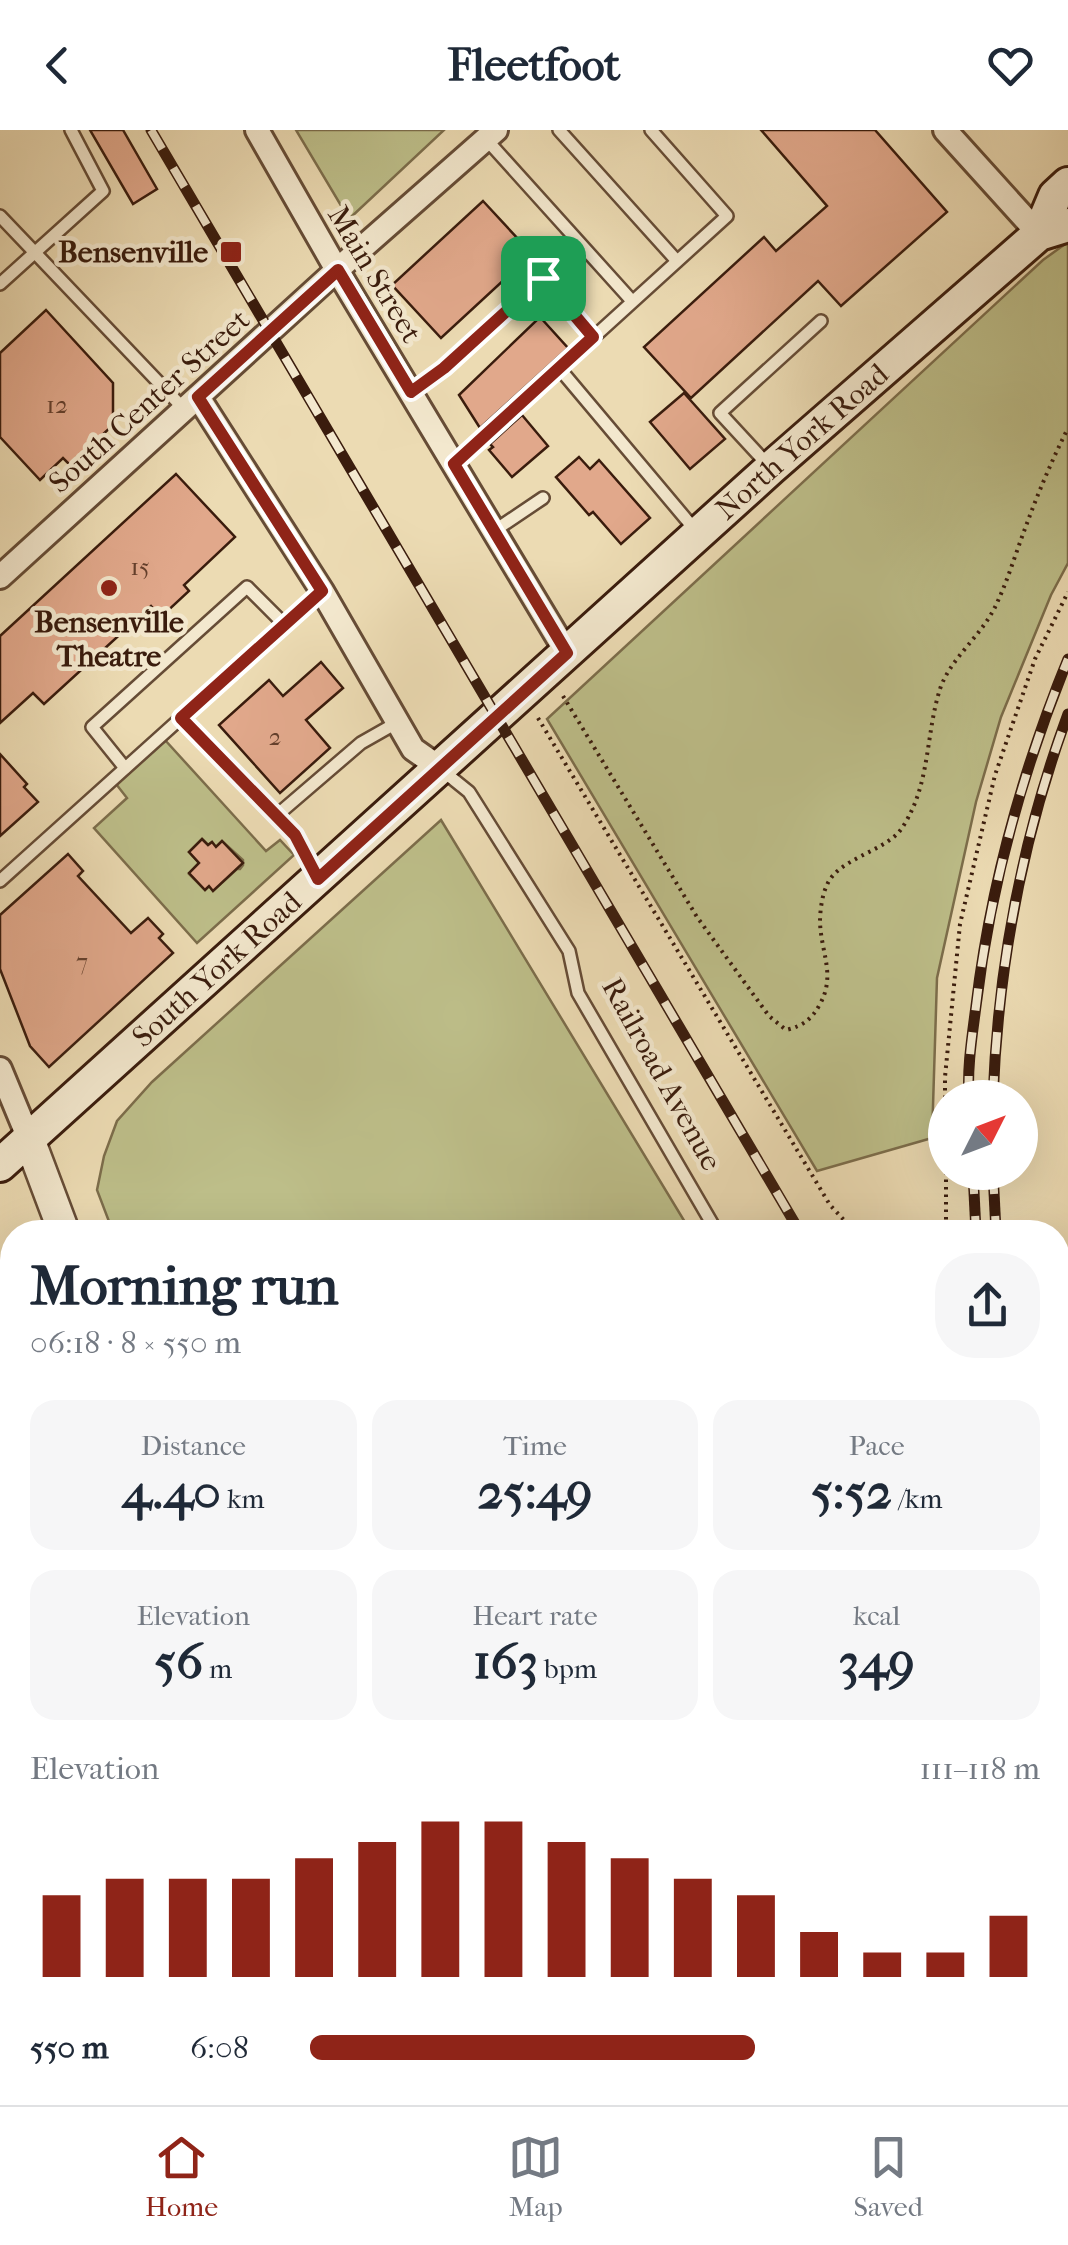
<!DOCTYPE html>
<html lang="en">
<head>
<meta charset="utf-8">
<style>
	:root { --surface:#fff; --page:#f6f6f7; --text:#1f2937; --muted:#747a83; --line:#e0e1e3; --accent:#8f2418 }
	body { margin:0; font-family:"IM FELL French Canon",serif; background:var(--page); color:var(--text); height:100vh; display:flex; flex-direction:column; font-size:38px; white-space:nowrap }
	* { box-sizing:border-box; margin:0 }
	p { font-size:32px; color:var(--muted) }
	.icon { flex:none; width:55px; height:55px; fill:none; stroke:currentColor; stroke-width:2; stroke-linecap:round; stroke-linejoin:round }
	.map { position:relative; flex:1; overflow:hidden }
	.drawer { position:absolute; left:0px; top:1090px; width:1070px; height:885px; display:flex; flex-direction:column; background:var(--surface); border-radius:40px 40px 0 0; box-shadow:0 10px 40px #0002 }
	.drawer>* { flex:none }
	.needle { width:65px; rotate:48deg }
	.controls { position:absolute; left:928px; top:950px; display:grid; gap:20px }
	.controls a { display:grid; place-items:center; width:110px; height:110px; border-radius:50%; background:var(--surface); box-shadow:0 10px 40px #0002; font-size:50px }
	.pin { position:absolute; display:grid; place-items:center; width:85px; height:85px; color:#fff; margin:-42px; border-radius:20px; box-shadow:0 5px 15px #0006 }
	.round { display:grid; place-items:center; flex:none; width:105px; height:105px; border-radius:40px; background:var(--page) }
	.headline { display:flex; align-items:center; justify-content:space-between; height:170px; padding:0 30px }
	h1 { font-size:55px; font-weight:700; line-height:75px }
	.figures { display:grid; grid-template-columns:repeat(3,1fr); gap:15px; height:170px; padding:10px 30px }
	.figures div { display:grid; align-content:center; border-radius:25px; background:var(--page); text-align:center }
	.figures b { font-size:50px; font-weight:700 }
	.figures small { font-size:28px; font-weight:400 }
	.figures p { font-size:28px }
	.chart { height:280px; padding:20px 30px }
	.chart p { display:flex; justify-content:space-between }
	.chart svg { width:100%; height:180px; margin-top:10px; stroke:var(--accent); stroke-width:6 }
	ul { padding:0 30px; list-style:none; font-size:32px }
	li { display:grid; grid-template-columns:160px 120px 1fr; align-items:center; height:75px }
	li i { height:25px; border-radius:12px; background:var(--accent) }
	header { display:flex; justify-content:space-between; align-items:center; height:130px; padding:0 30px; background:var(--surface); font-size:45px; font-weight:700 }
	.tab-bar { display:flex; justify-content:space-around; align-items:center; height:140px; border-top:2px solid var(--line); background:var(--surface); font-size:28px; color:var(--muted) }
	.tab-bar a { display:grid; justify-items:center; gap:5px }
	.tab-bar .on { color:var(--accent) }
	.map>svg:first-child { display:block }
	.green { fill:#bdbe89; stroke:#7c6d4b; stroke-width:2.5; fill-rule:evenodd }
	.building { fill:#e1a88b; stroke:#3a1c0d; stroke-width:2.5 }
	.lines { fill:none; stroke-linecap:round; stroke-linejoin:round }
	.service-casing { stroke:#664c36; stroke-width:16 }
	.minor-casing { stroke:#664c36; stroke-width:28 }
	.tertiary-casing { stroke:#664c36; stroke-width:35 }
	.secondary-casing { stroke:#3a1c0d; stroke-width:38 }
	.path { stroke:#3a1c0d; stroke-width:4; stroke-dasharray:2.5 5; stroke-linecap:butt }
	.service { stroke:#f3e8ce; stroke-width:11 }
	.minor { stroke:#f3e8ce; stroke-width:22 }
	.tertiary { stroke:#f3e8ce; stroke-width:30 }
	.secondary { stroke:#f3e8ce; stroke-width:32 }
	.rail-casing { stroke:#3a1c0d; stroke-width:11 }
	.rail { stroke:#f3e8ce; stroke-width:8; stroke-dasharray:22; stroke-linecap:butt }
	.route-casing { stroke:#fff; stroke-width:20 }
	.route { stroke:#8f2418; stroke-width:12 }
	.poi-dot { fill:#8f2418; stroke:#f3e8ce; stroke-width:4 }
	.labels { text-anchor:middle; stroke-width:9; stroke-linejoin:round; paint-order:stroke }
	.number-label { font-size:25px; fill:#643f2c }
	.poi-label { font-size:30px; font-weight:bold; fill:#3a1c0d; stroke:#f3e8ce; text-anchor:end }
	.street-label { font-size:30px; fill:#3a1c0d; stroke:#f3e8ce }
</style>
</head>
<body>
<header><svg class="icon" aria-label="back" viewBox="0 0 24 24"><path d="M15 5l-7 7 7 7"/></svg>Fleetfoot<svg class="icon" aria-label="heart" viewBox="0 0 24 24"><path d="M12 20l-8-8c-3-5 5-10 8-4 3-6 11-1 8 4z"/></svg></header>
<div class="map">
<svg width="1068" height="1975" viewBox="0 0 1068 1975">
	<rect width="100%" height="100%" fill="#ecdbb3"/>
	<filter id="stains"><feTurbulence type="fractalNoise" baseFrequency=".002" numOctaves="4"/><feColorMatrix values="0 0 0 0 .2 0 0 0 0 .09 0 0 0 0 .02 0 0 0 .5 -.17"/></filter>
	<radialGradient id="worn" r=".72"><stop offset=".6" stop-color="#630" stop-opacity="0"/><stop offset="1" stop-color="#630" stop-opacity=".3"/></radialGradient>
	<g class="green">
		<path d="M 296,0 L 444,0 L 349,89 Z"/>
		<path d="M 1068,112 L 1068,433 L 1051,465 L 1001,587 L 976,672 L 937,848 L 932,1008 L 817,1041 L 547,589 L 1043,130 Z"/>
		<path d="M 165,610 L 266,721 L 280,710 L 294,725 L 197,813 L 94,698 L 127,668 L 116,654 ZM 202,709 L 208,715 L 212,712 L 216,717 L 222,711 L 243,730 L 243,735 L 240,739 L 237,739 L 213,761 L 209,756 L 205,760 L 189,744 L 199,733 L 189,722 Z"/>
		<path d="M 441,690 L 691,1102 L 113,1102 L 97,1060 L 104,1026 L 117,991 L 152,952 Z"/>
		<path d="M 438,1963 L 720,1963 L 705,1975 L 442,1975 Z"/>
		<path d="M 777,1963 L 1052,1963 L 1038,1975 L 784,1975 Z"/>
	</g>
	<g class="building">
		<path d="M 90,0 L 123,0 L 157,59 L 133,74 Z"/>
		<path d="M 761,0 L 875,0 L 947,82 L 841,176 L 818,151 L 691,268 L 644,217 L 764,107 L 776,121 L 827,76 Z"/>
		<path d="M 483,71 L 532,124 L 441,208 L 392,155 Z"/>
		<path d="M 46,180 L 113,253 L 113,295 L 70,335 L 63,328 L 40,350 L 0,307 L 0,223 Z"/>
		<path d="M 540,187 L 568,218 L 480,298 L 459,265 Z"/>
		<path d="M 684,263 L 725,309 L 690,339 L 650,292 Z"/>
		<path d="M 522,285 L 548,316 L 512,347 L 489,320 L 493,317 L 490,314 Z"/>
		<path d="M 579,327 L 590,339 L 599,330 L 650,388 L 621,414 L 593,382 L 589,385 L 556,347 Z"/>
		<path d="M 176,344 L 235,407 L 184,455 L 189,461 L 161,487 L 151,476 L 44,574 L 33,563 L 0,593 L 0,506 Z"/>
		<path d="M 321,532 L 343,558 L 306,590 L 330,618 L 280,663 L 219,595 L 269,550 L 283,566 Z"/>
		<path d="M 0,624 L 27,654 L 24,657 L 38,672 L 0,706 Z"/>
		<path d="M 202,709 L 208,715 L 212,712 L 216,717 L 222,711 L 243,733 L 213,761 L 209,756 L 205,760 L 189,743 L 199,733 L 189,722 Z"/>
		<path d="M 68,724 L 83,741 L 78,746 L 131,803 L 148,788 L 163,804 L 159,808 L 173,823 L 49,937 L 30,916 L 0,839 L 0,785 Z"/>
	</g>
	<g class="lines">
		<defs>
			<g id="service">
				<path d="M 559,0 L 677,131"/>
				<path d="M 486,9 L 632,171"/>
				<path d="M 0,86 L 184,279"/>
				<path d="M 0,154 L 103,61 L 71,0"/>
				<path d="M 559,238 L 696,401"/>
				<path d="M 411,263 L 444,238 L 543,148 L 593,207"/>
				<path d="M 454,334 L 727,86 L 651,0"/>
				<path d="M 768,335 L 720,283 L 821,191"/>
				<path d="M 494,401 L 543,368"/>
				<path d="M 181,588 L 295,705 L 316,745"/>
				<path d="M 125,638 L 92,597 L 247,457 L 284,494"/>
				<path d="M 443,641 L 469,662 L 569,821 L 578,863 L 717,1102"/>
				<path d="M 276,686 L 361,613 L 398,592"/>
				<path d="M 0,751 L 322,461"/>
				<path d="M 0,1171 L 12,1156"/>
				<path d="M 0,1321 L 12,1310"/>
				<path d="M 0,1461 L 12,1475"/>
				<path d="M 0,1881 L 12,1869"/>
				<path d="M 471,1975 L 485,1962"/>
			</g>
			<g id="minor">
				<path d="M 257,0 L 337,140 L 567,523"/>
				<path d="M 945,0 L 1039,104"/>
				<path d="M 198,267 L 322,461 L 413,619 L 440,638"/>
				<path d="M 0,447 L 337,140 L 496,0"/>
				<path d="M 0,939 L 29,1009"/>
				<path d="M 0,1610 L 12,1598"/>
				<path d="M 201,1975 L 215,1962"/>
			</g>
			<g id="tertiary">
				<path d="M 29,1009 L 64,1102"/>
				<path d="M 404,1962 L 409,1975"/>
			</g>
			<g id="secondary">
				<path d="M 1039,104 L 1055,66 L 1068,54"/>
				<path id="s1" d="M 0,1035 L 771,338 L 1039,104 L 1068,95"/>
			</g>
		</defs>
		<use href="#service" class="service-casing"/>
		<use href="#minor" class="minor-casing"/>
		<use href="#tertiary" class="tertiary-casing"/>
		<use href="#secondary" class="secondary-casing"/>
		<g class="path">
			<path d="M 563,566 L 697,787 L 769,886 L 786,900 C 803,896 812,889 820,874 C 836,845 821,823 820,792 C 820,781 822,765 827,755 C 837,730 881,722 899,702 C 904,696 908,688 911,682 C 930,643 927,597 941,556 C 953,526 982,505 996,475 C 1008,450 1016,422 1026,396 C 1038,363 1052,330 1068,298"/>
			<path d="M 538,588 L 830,1075 L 855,1102"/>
			<path d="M 945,968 L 945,947 L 960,794 L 995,645 L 1035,529 L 1068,462"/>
			<path d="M 946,1042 L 946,1102"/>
		</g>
		<use href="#service" class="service"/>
		<use href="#minor" class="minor"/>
		<use href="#tertiary" class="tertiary"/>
		<use href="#secondary" class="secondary"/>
		<defs>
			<g id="rail">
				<path d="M 151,0 L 800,1102"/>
				<path d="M 969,968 C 967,937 972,907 976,876 C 990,758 1023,639 1068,529"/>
				<path d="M 993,968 C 998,836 1022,708 1068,584"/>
				<path d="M 973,1042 L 976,1102"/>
				<path d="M 993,1042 L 996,1102"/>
				<path d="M 1058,1394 L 1068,1423"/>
				<path d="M 1058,1466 L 1068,1491"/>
				<path d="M 1058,1510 L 1068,1528"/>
				<path d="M 1058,1539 L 1068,1557"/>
			</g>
		</defs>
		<use href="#rail" class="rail-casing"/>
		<use href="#rail" class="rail"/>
	</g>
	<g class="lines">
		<defs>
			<path id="route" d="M 338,140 L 411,262 L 444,238 L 543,148 L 593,207 L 454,334 L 567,523 L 318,749 L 295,705 L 181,588 L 322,461 L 198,267 Z"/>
		</defs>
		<use href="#route" class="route-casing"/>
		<use href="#route" class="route"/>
	</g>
	<g class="poi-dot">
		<rect x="219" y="110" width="24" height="24" rx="5"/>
		<circle cx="109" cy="458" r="10"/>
	</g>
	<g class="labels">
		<g class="number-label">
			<text x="57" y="283">12</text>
			<text x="140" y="445">15</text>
			<text x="275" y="615">2</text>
			<text x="82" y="840">7</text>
		</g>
		<g class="poi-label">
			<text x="208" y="132">Bensenville</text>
			<text x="109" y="502" text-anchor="middle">Bensenville<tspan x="109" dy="34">Theatre</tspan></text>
		</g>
		<g class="street-label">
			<text transform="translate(375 144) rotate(59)" y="10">Main Street</text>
			<text transform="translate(149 271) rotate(-42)" y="10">South Center Street</text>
			<text dy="10" stroke="none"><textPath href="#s1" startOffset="1080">North York Road</textPath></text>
			<text dy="10" stroke="none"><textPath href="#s1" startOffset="292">South York Road</textPath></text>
			<text transform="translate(662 944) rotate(61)" y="10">Railroad Avenue</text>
		</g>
	</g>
	<rect width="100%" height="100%" filter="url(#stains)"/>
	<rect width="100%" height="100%" fill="url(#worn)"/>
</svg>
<div class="controls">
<a><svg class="needle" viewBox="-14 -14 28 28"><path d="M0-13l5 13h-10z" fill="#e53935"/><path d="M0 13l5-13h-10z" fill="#747a83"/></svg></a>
</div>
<div class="pin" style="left:543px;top:148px;background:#1e9e55"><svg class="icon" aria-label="arrive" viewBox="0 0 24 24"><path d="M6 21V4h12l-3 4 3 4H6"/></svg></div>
<section class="drawer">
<div class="headline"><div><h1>Morning run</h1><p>06:18 · 8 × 550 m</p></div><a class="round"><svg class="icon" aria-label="share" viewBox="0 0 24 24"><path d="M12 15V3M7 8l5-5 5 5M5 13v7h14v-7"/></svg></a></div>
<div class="figures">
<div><p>Distance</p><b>4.40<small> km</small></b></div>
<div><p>Time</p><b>25:49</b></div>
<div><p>Pace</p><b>5:52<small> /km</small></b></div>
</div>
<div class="figures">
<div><p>Elevation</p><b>56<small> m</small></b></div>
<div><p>Heart rate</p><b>163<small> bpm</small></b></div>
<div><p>kcal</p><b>349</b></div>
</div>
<div class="chart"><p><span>Elevation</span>111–118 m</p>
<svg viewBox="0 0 160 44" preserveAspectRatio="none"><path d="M5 44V24M15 44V20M25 44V20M35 44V20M45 44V15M55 44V11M65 44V6M75 44V6M85 44V11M95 44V15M105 44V20M115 44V24M125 44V33M135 44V38M145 44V38M155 44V29"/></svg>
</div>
<ul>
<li><b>550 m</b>6:08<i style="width:61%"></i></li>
</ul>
</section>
</div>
<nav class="tab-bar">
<a class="on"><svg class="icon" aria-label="home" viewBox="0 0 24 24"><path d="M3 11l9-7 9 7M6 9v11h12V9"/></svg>Home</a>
<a><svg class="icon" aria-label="map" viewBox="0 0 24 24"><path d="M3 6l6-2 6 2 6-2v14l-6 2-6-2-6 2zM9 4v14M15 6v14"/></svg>Map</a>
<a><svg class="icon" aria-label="saved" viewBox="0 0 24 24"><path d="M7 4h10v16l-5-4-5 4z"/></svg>Saved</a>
</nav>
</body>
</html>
